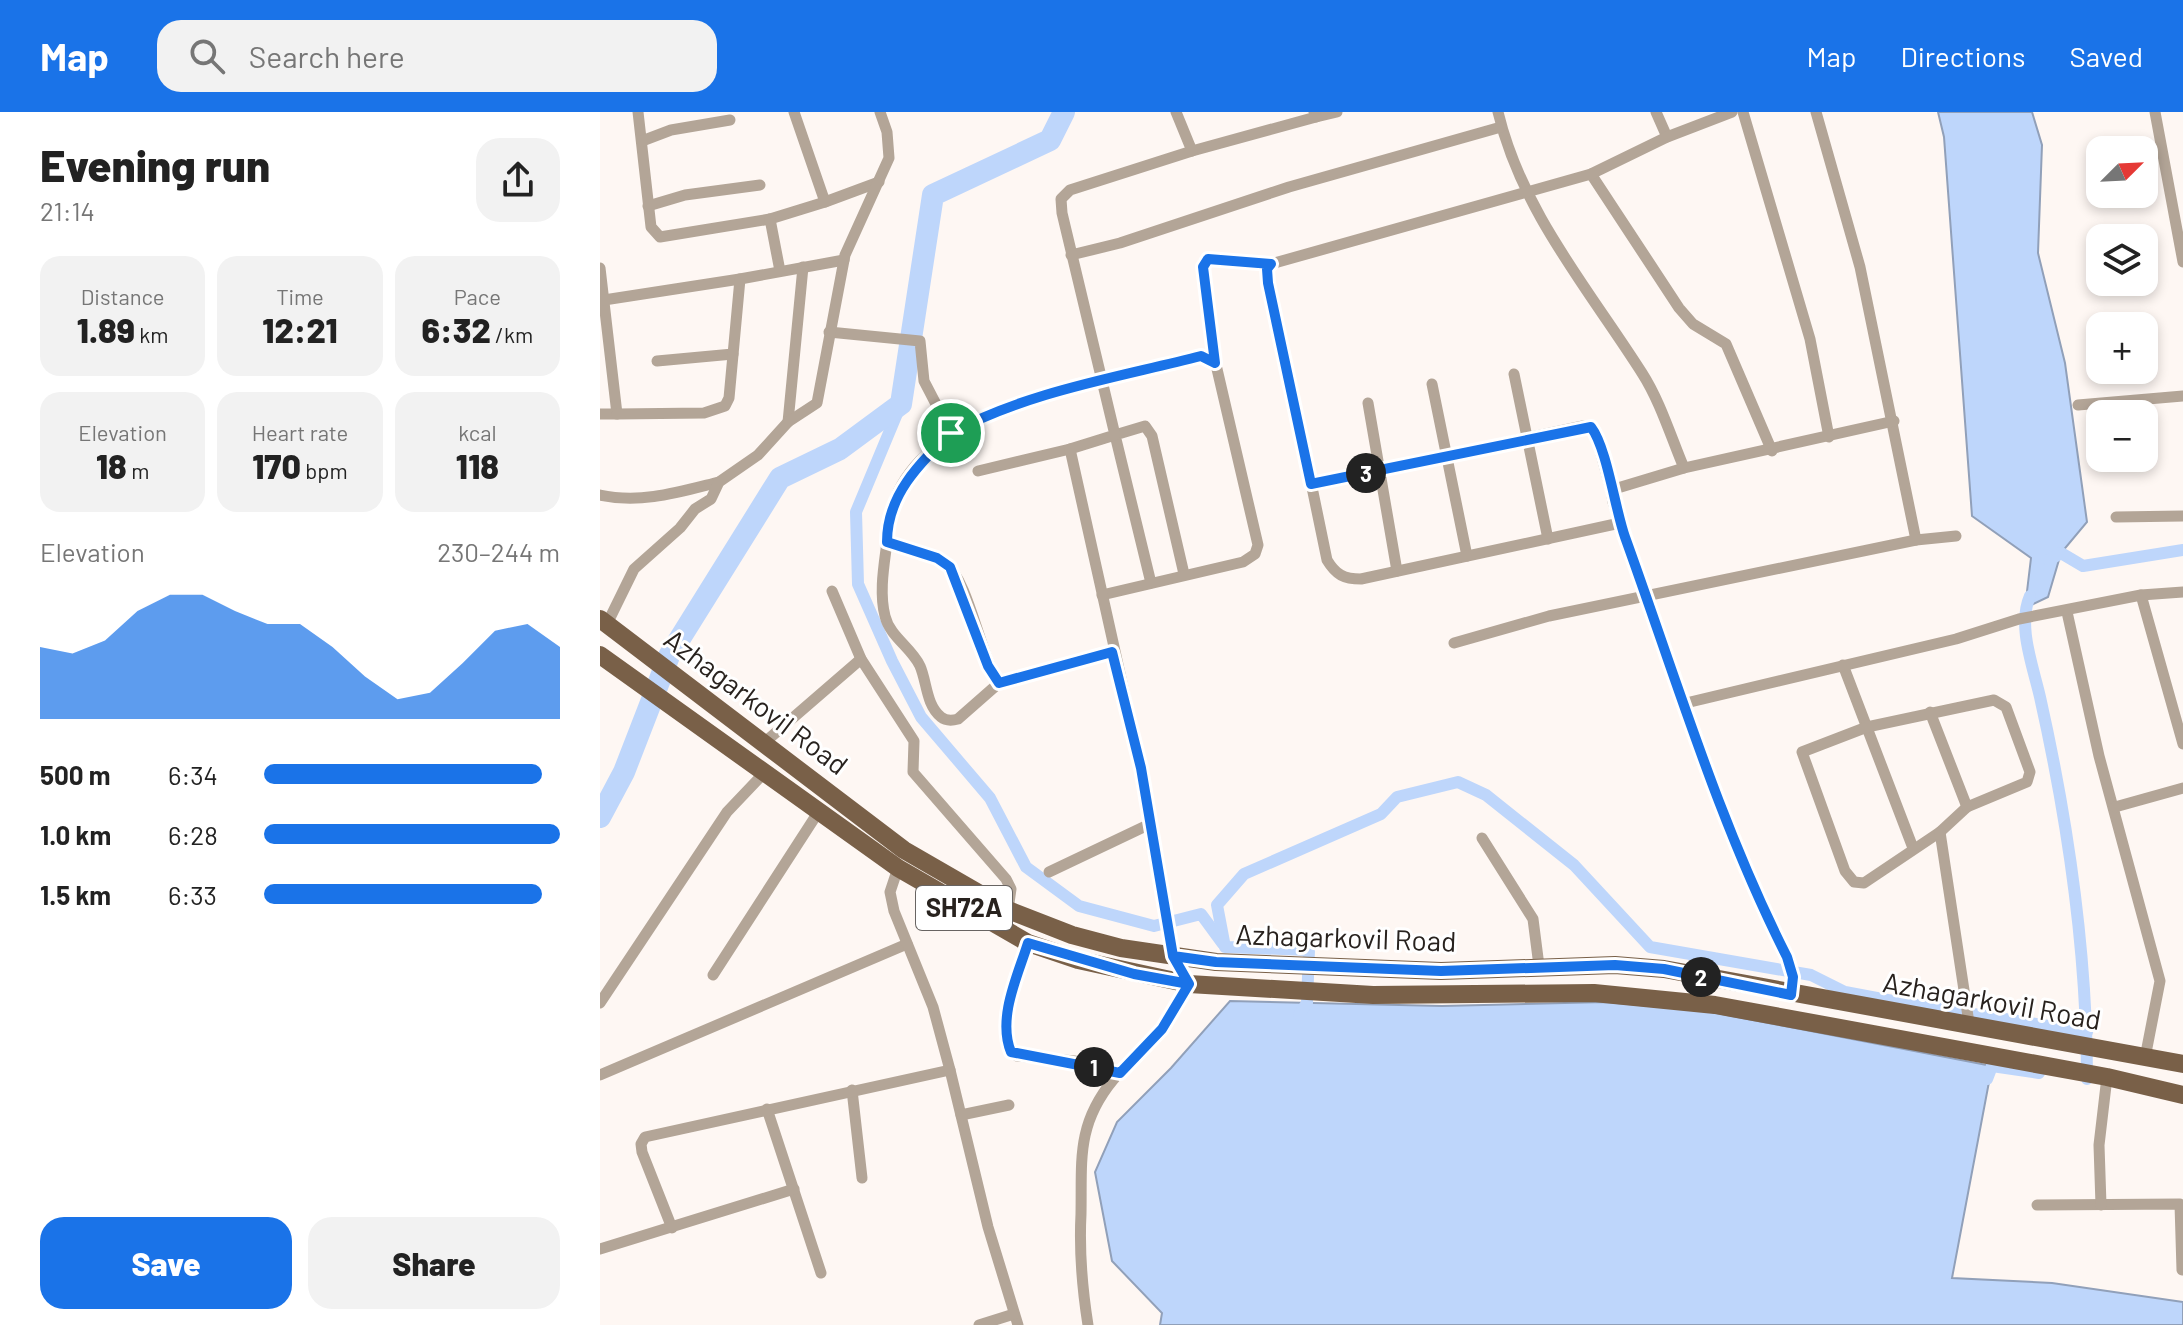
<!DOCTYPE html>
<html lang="en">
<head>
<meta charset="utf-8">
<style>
	:root { --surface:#fff; --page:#f2f2f2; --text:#222; --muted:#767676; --accent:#1a73e8 }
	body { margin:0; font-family:Barlow,sans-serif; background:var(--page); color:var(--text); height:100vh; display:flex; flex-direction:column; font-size:30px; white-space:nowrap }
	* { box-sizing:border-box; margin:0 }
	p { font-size:26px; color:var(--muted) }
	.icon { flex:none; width:44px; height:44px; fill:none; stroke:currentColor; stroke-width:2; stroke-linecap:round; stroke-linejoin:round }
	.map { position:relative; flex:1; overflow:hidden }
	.sheet { display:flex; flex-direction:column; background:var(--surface); width:600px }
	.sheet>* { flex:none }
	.needle { width:52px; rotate:66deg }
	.fabs { position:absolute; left:1486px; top:24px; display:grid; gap:16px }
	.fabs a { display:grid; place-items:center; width:72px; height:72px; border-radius:16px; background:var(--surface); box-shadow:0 4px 12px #0003; font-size:40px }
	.pin { position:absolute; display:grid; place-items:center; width:68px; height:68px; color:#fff; margin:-34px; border:4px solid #fff; border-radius:50%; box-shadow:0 2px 8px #0007 }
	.km { position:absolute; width:40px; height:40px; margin:-20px; border-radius:50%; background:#222; color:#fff; font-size:22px; line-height:40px; text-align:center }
	.round { display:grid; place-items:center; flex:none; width:84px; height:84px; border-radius:24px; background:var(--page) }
	.overview { display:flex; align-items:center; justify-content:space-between; height:136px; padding:0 40px }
	h1 { font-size:44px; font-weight:800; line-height:60px }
	.metrics { display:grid; grid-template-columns:repeat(3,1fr); gap:12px; height:136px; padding:8px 40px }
	.metrics div { display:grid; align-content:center; border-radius:20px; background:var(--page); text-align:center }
	.metrics b { font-size:34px; font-weight:800 }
	.metrics small { font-size:22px; font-weight:400 }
	.metrics p { font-size:22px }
	.chart { height:224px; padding:16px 40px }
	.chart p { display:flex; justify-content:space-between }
	.chart svg { width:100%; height:144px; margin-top:8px; fill:var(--accent); opacity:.7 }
	.button { display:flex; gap:16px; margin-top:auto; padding:16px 40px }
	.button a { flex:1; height:92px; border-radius:24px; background:var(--accent); color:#fff; font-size:32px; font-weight:800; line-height:92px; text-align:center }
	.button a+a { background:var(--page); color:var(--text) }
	ul { padding:0 40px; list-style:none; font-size:26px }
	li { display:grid; grid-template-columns:128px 96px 1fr; align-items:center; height:60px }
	li i { height:20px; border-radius:10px; background:var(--accent) }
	header { display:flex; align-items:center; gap:48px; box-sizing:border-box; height:112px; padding:0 40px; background:var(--accent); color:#fff }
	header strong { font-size:38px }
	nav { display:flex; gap:44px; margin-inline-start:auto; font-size:28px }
	.search { width:560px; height:72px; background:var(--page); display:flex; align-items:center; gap:20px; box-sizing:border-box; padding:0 28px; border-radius:24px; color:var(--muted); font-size:30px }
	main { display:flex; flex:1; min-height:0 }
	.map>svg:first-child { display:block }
	.water { fill:#bed6fb; stroke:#91a0b9; stroke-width:2 }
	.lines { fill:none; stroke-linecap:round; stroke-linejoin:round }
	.canal { stroke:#bed6fb; stroke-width:12 }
	.river { stroke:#bed6fb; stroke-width:22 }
	.street { stroke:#b3a597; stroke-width:11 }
	.primary { stroke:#796048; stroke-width:18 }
	.route-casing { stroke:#fff; stroke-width:16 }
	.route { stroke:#1a73e8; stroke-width:10 }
	.labels { text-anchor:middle; stroke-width:6; stroke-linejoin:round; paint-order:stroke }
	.shield { fill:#fff; stroke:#686462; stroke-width:2 }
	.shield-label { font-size:26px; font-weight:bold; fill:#28221e }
	.street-label { font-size:28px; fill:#28221e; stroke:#fff }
</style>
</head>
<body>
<header>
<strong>Map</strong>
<div class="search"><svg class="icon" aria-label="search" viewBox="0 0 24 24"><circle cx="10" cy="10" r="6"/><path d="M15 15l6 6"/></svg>Search here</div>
<nav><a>Map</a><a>Directions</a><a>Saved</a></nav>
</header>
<main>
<section class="sheet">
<div class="overview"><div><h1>Evening run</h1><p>21:14</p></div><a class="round"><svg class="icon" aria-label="share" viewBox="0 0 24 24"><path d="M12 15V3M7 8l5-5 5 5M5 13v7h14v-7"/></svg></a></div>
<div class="metrics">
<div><p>Distance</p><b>1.89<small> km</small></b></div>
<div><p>Time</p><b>12:21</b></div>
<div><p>Pace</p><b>6:32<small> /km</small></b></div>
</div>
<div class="metrics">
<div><p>Elevation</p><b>18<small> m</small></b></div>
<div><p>Heart rate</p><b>170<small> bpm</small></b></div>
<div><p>kcal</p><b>118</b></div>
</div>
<div class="chart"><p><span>Elevation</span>230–244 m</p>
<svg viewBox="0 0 160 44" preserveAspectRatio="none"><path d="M0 44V22L10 24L20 20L30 11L40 6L50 6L60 11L70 15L80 15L90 22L100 31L110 38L120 36L130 27L140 17L150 15L160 22V44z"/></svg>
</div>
<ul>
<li><b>500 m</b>6:34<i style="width:94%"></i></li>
<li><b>1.0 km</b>6:28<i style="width:100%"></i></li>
<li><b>1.5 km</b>6:33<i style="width:94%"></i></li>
</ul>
<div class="button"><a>Save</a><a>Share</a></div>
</section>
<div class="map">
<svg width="1583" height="1213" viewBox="0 0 1583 1213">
	<rect width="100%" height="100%" fill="#fef7f3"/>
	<g class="water">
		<path d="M 1338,0 L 1432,0 L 1442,33 L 1438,141 L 1465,251 L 1487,410 L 1461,441 L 1448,485 L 1425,496 L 1431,446 L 1372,404 L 1344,25 Z"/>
		<path d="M 630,889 L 842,894 L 1005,890 L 1106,899 L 1392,954 L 1352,1166 L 1452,1171 L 1583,1190 L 1583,1213 L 560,1213 L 562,1201 L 512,1149 L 495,1060 L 517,1010 L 571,956 Z"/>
	</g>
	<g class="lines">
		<g class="canal">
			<path d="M 301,292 L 256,400 L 258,472 L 292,549 L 321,605 L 390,686 L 426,755 L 479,794 L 554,814 L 601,802 L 623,832"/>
			<path d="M 1449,448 L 1461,441 L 1483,454 L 1583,438"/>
			<path d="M 1430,484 C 1417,514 1433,554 1440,585 C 1468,710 1487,838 1487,967"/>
			<path d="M 699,903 L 707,891 L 709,838 L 625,835 L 617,793 L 644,762 L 781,702 L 797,685 L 858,670 L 886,683 L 974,753 L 1050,835 L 1211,863 L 1245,880 L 1298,890 L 1487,920"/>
			<path d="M 1387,967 L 1392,954 L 1439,961"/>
		</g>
		<path class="river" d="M 0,705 L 24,660 L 69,544 L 180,366 L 240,337 L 301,292 L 333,83 L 450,28 L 464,0"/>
		<g class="street">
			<path d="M 38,0 L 51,115 L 60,125 L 170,107 L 225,90"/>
			<path d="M 194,0 L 225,90 L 279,70"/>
			<path d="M 898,0 C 922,100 988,176 1042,261 C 1060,289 1071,325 1084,356 L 1011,378 L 1013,390 L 1133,728 L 1187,845 L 1193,865 L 1191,883"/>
			<path d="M 1056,0 L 1067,25"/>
			<path d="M 1143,0 L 1210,227 L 1229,325"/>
			<path d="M 1216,0 L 1260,155 L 1316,428"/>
			<path d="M 1555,0 L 1583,150"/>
			<path d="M 716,5 L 737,0"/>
			<path d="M 42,29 L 71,18 L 130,8"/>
			<path d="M 592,39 L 716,5 L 714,0"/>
			<path d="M 991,62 L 1079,196 L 1093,212 L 1126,232 L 1172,339"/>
			<path d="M 48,94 L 85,83 L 160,73"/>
			<path d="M 170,107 L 180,159"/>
			<path d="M 471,143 L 520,131 L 689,75 L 901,15"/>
			<path d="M 0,156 L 17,302 L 0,302"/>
			<path d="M 4,188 L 140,167"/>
			<path d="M 229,220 L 320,229 L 324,269 L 351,321"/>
			<path d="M 57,249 L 133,242"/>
			<path d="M 615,251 L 603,151 L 608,147 L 671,152"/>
			<path d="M 914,262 L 948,427"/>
			<path d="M 832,272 L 867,444"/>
			<path d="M 768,291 L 797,459"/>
			<path d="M 1478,293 L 1583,284"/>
			<path d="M 17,302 L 104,301 L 125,294 L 129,286 L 140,167 L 244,148"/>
			<path d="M 188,310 L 203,155"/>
			<path d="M 1084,356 L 1294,309"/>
			<path d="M 378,359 L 470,337"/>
			<path d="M 711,372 L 983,314 L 995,320 L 1011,378"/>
			<path d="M 0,383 C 41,392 79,380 119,370"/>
			<path d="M 1516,405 L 1583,404"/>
			<path d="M 1020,411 L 761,467 C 744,467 736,463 727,448 L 667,157 L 671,152 L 991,62 L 1067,25 L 1132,0"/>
			<path d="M 287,430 C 284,454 279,480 285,504 C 290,525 311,535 320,554 C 327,570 326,593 341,605 C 346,609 351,609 358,607 L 399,571"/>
			<path d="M 551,471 L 515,323 L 545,314 L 552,324 L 584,462"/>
			<path d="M 232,479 L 261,547 L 314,629 L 313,660 L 406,767 L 411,777 L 408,798"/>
			<path d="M 502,483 L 643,450 L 655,442 L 658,433 L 617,257 L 615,251 L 601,244 C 501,270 287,292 287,430 C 306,436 329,440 346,452 C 369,469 380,543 399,571 L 512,540"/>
			<path d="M 1541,483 L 1583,632"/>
			<path d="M 1467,500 L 1499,644 L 1560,869 L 1545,946"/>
			<path d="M 7,512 L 34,457 L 80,416 L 95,397 L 111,387 L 119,370 L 158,343 L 188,310 L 217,291 L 245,143 L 289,46 L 287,20 L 280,0"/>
			<path d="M 854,531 L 949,504 L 1316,428 L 1356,424"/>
			<path d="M 1243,553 L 1313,736"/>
			<path d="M 1394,588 L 1406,595 L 1430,660 L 1427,670 L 1367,695 L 1340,720 L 1264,771 L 1254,770 L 1245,759 L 1202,640 L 1267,615 Z"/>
			<path d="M 1086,591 L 1356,527 L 1419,507 L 1541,483 L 1583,480"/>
			<path d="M 1330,600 L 1367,695"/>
			<path d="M 165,630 L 261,547"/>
			<path d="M 1515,695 L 1583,676"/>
			<path d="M 1340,720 L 1369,911"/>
			<path d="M 882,726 L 933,807 L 939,854"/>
			<path d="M 449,760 L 550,712"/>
			<path d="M 428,831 C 420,855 392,926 417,944 L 475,949 L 520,961"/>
			<path d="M 113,863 L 219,699"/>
			<path d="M 0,891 L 127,700 L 166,659"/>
			<path d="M 350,958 L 388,1115 L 418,1213"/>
			<path d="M 0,963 L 307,832"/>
			<path d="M 252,978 L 262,1066"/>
			<path d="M 167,997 L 221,1161"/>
			<path d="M 361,1003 L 409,993"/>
			<path d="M 1437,1093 L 1580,1092 L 1582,1158"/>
			<path d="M 1501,1093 L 1499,1033 L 1507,965"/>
			<path d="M 72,1116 L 42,1040 L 41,1032 L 45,1025 L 350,958 L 333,895 L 294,799 L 290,780 L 299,753"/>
			<path d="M 0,1137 L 194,1077"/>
			<path d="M 379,1213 L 414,1202"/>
			<path d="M 488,1213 C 482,1175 479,1141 481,1102 C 482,1049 476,1013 513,968 C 540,936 573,912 589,872 L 573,844 L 541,656 L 470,337 L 515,323 L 462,101 L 461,87 L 470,78 L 592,39 L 576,0"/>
		</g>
		<g class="primary">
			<path d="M 0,507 L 304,738 L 408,798 L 472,823 L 521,836 L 616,850 L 841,859 L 1015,853 L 1064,857 L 1583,952"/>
			<path d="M 0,543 L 298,756 L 428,831 L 478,848 L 589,872 L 773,883 L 994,881 L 1115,893 L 1507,965 L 1583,983"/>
		</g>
	</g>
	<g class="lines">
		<defs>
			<path id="route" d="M 351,321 C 319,352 287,383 287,430 L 337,446 L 350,455 L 388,554 L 399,571 L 512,540 L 541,656 L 573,844 L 589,872 L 562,917 L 520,961 L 411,940 C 397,906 418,863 428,831 L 534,862 L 589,872 L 573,844 L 616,850 L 841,859 L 1015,853 L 1064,857 L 1191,883 L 1193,865 L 1187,845 C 1119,711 1076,566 1025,425 C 1015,397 1007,336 991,315 L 711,372 L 668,171 L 667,157 L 671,152 L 608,147 L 603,155 L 615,251 L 601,244 C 515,266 430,279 351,321"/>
		</defs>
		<use href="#route" class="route-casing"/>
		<use href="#route" class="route"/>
	</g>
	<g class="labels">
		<rect class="shield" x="316" y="774" width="96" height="44" rx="6"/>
		<g class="shield-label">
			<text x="364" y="805">SH72A</text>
		</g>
		<g class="street-label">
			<text transform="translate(156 590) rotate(37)" y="10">Azhagarkovil Road</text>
			<text transform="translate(746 826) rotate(2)" y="10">Azhagarkovil Road</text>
			<text transform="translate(1392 889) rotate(10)" y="10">Azhagarkovil Road</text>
		</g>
	</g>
</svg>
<div class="fabs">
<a><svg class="needle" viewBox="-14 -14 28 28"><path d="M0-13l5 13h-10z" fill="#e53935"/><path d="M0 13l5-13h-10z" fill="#767676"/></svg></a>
<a><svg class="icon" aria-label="layers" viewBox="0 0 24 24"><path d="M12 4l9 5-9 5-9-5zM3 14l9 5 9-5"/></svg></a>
<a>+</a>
<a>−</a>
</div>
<div class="pin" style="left:351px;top:321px;background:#1e9e55"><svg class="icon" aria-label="arrive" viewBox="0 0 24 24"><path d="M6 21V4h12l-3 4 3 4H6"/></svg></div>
<b class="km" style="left:494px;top:955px">1</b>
<b class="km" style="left:1101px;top:865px">2</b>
<b class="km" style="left:766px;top:361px">3</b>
</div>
</main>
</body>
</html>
